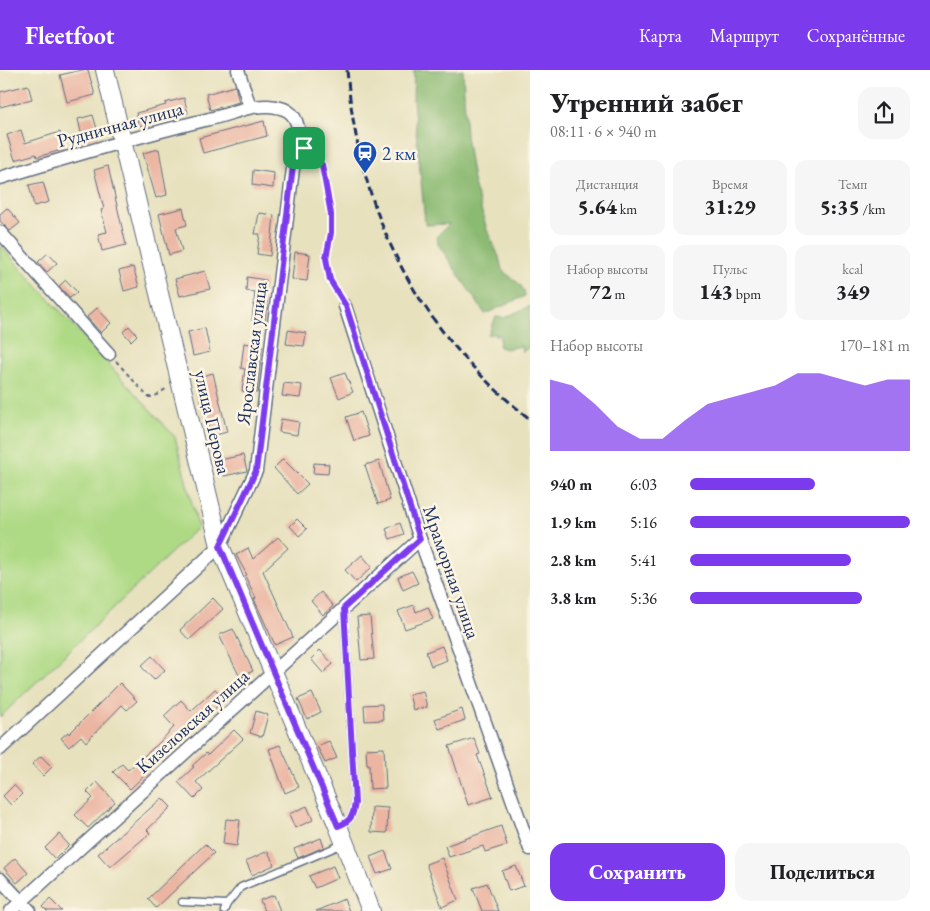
<!DOCTYPE html>
<html lang="ru">
<head>
<meta charset="utf-8">
<style>
	:root { --surface:#fff; --page:#f6f6f6; --text:#202124; --muted:#757577; --accent:#7c3aed }
	body { margin:0; font-family:"EB Garamond",serif; background:var(--page); color:var(--text); height:100vh; display:flex; flex-direction:column; font-size:19px; white-space:nowrap }
	* { box-sizing:border-box; margin:0 }
	p { font-size:16px; color:var(--muted) }
	.icon { flex:none; width:28px; height:28px; fill:none; stroke:currentColor; stroke-width:2; stroke-linecap:round; stroke-linejoin:round }
	.map { position:relative; flex:1; overflow:hidden }
	.panel { display:flex; flex-direction:column; background:var(--surface); width:400px }
	.panel>* { flex:none }
	.pin { position:absolute; display:grid; place-items:center; width:42px; height:42px; color:#fff; margin:-21px; border-radius:10px; box-shadow:0 2px 8px #0006 }
	.round { display:grid; place-items:center; flex:none; width:52px; height:52px; border-radius:15px; background:var(--page) }
	.headline { display:flex; align-items:center; justify-content:space-between; height:85px; padding:0 20px }
	h1 { font-size:28px; font-weight:800; line-height:38px }
	.figures { display:grid; grid-template-columns:repeat(3,1fr); gap:8px; height:85px; padding:5px 20px }
	.figures div { display:grid; align-content:center; border-radius:12px; background:var(--page); text-align:center }
	.figures b { font-size:21px; font-weight:800 }
	.figures small { font-size:14px; font-weight:400 }
	.figures p { font-size:14px }
	.chart { height:140px; padding:10px 20px }
	.chart p { display:flex; justify-content:space-between }
	.chart svg { width:100%; height:90px; margin-top:5px; fill:var(--accent); opacity:.7 }
	.cta { display:flex; gap:10px; margin-top:auto; padding:10px 20px }
	.cta a { flex:1; height:58px; border-radius:15px; background:var(--accent); color:#fff; font-size:20px; font-weight:800; line-height:58px; text-align:center }
	.cta a+a { background:var(--page); color:var(--text) }
	ul { padding:0 20px; list-style:none; font-size:16px }
	li { display:grid; grid-template-columns:80px 60px 1fr; align-items:center; height:38px }
	li i { height:12px; border-radius:6px; background:var(--accent) }
	header { display:flex; align-items:center; gap:30px; box-sizing:border-box; height:70px; padding:0 25px; background:var(--accent); color:#fff }
	header strong { font-size:24px }
	nav { display:flex; gap:28px; margin-inline-start:auto; font-size:18px }
	main { display:flex; flex:1; min-height:0 }
	.map>svg:first-child { display:block }
	.green { fill:#afda85; stroke:#658472 }
	.forest { fill:#8bba72; stroke:#537468 }
	.building { fill:#ebb5a2 }
	.lines { fill:none; stroke-linecap:round; stroke-linejoin:round }
	.service-casing { stroke:#626d80; stroke-width:9 }
	.minor-casing { stroke:#626d80; stroke-width:15 }
	.secondary-casing { stroke:#626d80; stroke-width:20 }
	.path { stroke:#626d80; stroke-width:2; stroke-dasharray:4 4; stroke-linecap:butt }
	.service { stroke:#fff; stroke-width:6 }
	.minor { stroke:#fff; stroke-width:12 }
	.secondary { stroke:#fff; stroke-width:18 }
	.rail { stroke:#1b2f5e; stroke-width:3; stroke-dasharray:8 4; stroke-linecap:butt }
	.route-casing { stroke:#fff; stroke-width:10 }
	.route { stroke:#7c3aed; stroke-width:6 }
	.labels { text-anchor:middle; stroke-width:5; stroke-linejoin:round; paint-order:stroke }
	.street-label { font-size:19px; fill:#1b2f5e; stroke:#fcf5e5 }
	.transit-label { font-size:19px; fill:#164399; stroke:#fcf5e5; text-anchor:start }
</style>
</head>
<body>
<header>
<strong>Fleetfoot</strong>
<nav><a>Карта</a><a>Маршрут</a><a>Сохранённые</a></nav>
</header>
<main>
<div class="map">
<svg width="530" height="841" viewBox="0 0 530 841">
	<rect width="100%" height="100%" fill="#fcf5e5"/>
	<filter id="ink" filterUnits="userSpaceOnUse"><feTurbulence type="fractalNoise" baseFrequency=".02" numOctaves="2"/><feDisplacementMap in="SourceGraphic" scale="10" xChannelSelector="R" yChannelSelector="G"/><feConvolveMatrix kernelMatrix="1 2 1 2 8 2 1 2 1" color-interpolation-filters="sRGB"/></filter>
	<filter id="wash" filterUnits="userSpaceOnUse"><feTurbulence type="fractalNoise" baseFrequency=".0096" numOctaves="4" result="noise"/><feDisplacementMap in="SourceGraphic" scale="20" xChannelSelector="R" yChannelSelector="G"/><feGaussianBlur stdDeviation="1.12" result="paint"/><feColorMatrix in="noise" values="0 0 0 0 0 0 0 0 0 0 0 0 0 0 0 0 0 1.4 0 .05"/><feComposite in="paint" operator="in"/></filter>
	<g filter="url(#wash)">
		<rect width="100%" height="100%" fill="#e7e1be"/>
		<path class="green" d="M 0,175 L 175,367 L 198,457 L 0,647 Z"/>
		<g class="forest">
			<path d="M 414,0 L 463,0 L 466,66 L 473,110 L 487,160 L 499,187 L 502,200 C 510,208 524,213 525,226 L 485,244 L 438,174 L 437,166 L 449,154 L 426,155 L 425,152 L 413,30 Z"/>
			<path d="M 530,236 L 530,277 L 522,282 L 521,276 L 506,279 L 499,277 L 500,265 L 494,266 L 496,263 L 488,265 L 496,247 L 504,248 Z"/>
		</g>
		<g id="blocks">
			<g class="building">
				<path d="M 82,0 L 88,0 L 95,25 L 67,32 L 60,5 Z"/>
				<path d="M 28,15 L 32,29 L 0,37 L 0,22 Z"/>
				<path d="M 235,16 L 239,32 L 210,40 L 206,24 Z"/>
				<path d="M 184,28 L 188,43 L 139,56 L 136,43 L 166,35 L 165,33 Z"/>
				<path d="M 93,45 L 99,66 L 83,71 L 78,49 Z"/>
				<path d="M 264,51 L 267,66 L 203,83 L 199,68 Z"/>
				<path d="M 21,60 L 25,73 L 60,62 L 65,79 L 37,87 L 36,84 L 15,90 L 7,65 Z"/>
				<path d="M 159,79 L 167,125 L 156,128 L 143,83 Z"/>
				<path d="M 108,96 L 126,175 L 102,181 L 98,164 L 107,162 L 101,140 L 104,139 L 94,100 Z"/>
				<path d="M 253,100 L 274,103 L 273,118 L 252,115 Z"/>
				<path d="M 43,112 L 49,132 L 34,136 L 29,115 Z"/>
				<path d="M 7,138 L 20,153 L 10,161 L 0,151 L 0,144 Z"/>
				<path d="M 183,138 L 187,155 L 176,158 L 182,181 L 169,185 L 159,144 Z"/>
				<path d="M 259,143 L 274,145 L 270,186 L 257,184 L 260,164 L 255,164 Z"/>
				<path d="M 295,182 L 310,184 L 307,211 L 292,209 Z"/>
				<path d="M 48,183 L 57,193 L 47,202 L 38,192 Z"/>
				<path d="M 133,197 L 139,217 L 124,221 L 119,201 Z"/>
				<path d="M 205,201 L 210,219 L 180,226 L 175,209 Z"/>
				<path d="M 247,207 L 266,210 L 263,231 L 267,231 L 265,253 L 252,251 L 255,222 L 246,221 Z"/>
				<path d="M 66,210 L 77,222 L 70,228 L 59,216 Z"/>
				<path d="M 97,238 L 111,253 L 101,263 L 87,247 Z"/>
				<path d="M 129,256 L 137,265 L 131,271 L 123,262 Z"/>
				<path d="M 205,258 L 210,282 L 193,286 L 188,262 Z"/>
				<path d="M 288,260 L 306,263 L 304,276 L 286,274 Z"/>
				<path d="M 244,273 L 262,276 L 257,323 L 242,321 L 245,299 L 241,298 Z"/>
				<path d="M 213,303 L 227,362 L 211,366 L 195,308 Z"/>
				<path d="M 345,303 L 353,322 L 339,328 L 331,308 Z"/>
				<path d="M 284,313 L 302,315 L 300,328 L 282,326 Z"/>
				<path d="M 361,342 L 369,366 L 354,371 L 346,347 Z"/>
				<path d="M 281,349 L 299,352 L 297,365 L 279,362 Z"/>
				<path d="M 243,385 L 247,401 L 224,406 L 220,390 Z"/>
				<path d="M 283,389 L 308,414 L 297,424 L 274,398 Z"/>
				<path d="M 379,391 L 390,430 L 378,434 L 365,395 Z"/>
				<path d="M 314,393 L 329,394 L 328,404 L 313,403 Z"/>
				<path d="M 297,449 L 307,459 L 299,466 L 290,456 Z"/>
				<path d="M 400,453 L 404,464 L 390,469 L 386,459 Z"/>
				<path d="M 278,467 L 288,478 L 263,501 L 293,567 L 275,575 L 254,529 L 256,528 L 245,506 L 247,505 L 236,485 L 248,478 L 253,489 Z"/>
				<path d="M 362,485 L 372,497 L 356,512 L 345,500 Z"/>
				<path d="M 412,501 L 418,513 L 403,520 L 398,507 Z"/>
				<path d="M 321,522 L 333,536 L 323,545 L 311,531 Z"/>
				<path d="M 213,528 L 223,539 L 189,570 L 180,560 Z"/>
				<path d="M 414,535 L 416,542 L 428,537 L 433,549 L 405,559 L 398,541 Z"/>
				<path d="M 370,546 L 374,589 L 361,590 L 357,547 Z"/>
				<path d="M 233,559 L 253,601 L 240,607 L 219,565 Z"/>
				<path d="M 442,576 L 447,590 L 431,596 L 426,582 Z"/>
				<path d="M 320,580 L 333,594 L 323,603 L 311,589 Z"/>
				<path d="M 152,586 L 165,600 L 154,610 L 141,596 Z"/>
				<path d="M 120,613 L 137,631 L 127,640 L 122,635 L 86,672 L 81,666 L 69,677 L 61,668 L 68,662 L 69,664 Z"/>
				<path d="M 215,619 L 225,629 L 130,719 L 113,702 L 122,694 L 128,700 L 159,673 L 174,657 L 164,646 L 181,630 L 191,641 Z"/>
				<path d="M 423,621 L 427,637 L 413,640 L 409,624 Z"/>
				<path d="M 312,623 L 321,642 L 307,649 L 298,629 Z"/>
				<path d="M 382,634 L 383,650 L 365,651 L 364,635 Z"/>
				<path d="M 462,639 L 465,650 L 439,659 L 435,649 Z"/>
				<path d="M 256,641 L 268,645 L 262,667 L 250,663 Z"/>
				<path d="M 234,660 L 243,669 L 196,712 L 203,720 L 194,729 L 178,712 L 194,697 L 192,696 L 206,683 L 208,685 Z"/>
				<path d="M 474,668 L 480,684 L 477,685 L 493,727 L 468,735 L 449,676 Z"/>
				<path d="M 329,671 L 337,688 L 325,693 L 317,676 Z"/>
				<path d="M 280,675 L 299,717 L 285,723 L 269,679 Z"/>
				<path d="M 384,678 L 386,718 L 370,719 L 369,695 L 367,695 L 366,679 Z"/>
				<path d="M 41,686 L 52,697 L 43,706 L 32,694 Z"/>
				<path d="M 97,712 L 115,732 L 88,758 L 75,745 L 93,728 L 87,722 Z"/>
				<path d="M 14,715 L 22,724 L 11,735 L 3,726 Z"/>
				<path d="M 162,728 L 171,737 L 147,760 L 150,763 L 110,797 L 98,784 Z"/>
				<path d="M 307,736 L 313,750 L 295,758 L 289,744 Z"/>
				<path d="M 372,737 L 388,738 L 387,763 L 371,762 Z"/>
				<path d="M 226,749 L 240,750 L 237,776 L 223,774 Z"/>
				<path d="M 501,756 L 507,775 L 485,782 L 483,776 L 449,787 L 445,776 Z"/>
				<path d="M 59,764 L 69,775 L 55,789 L 45,778 Z"/>
				<path d="M 321,768 L 324,777 L 298,788 L 294,779 Z"/>
				<path d="M 205,774 L 214,783 L 156,838 L 148,829 Z"/>
				<path d="M 268,781 L 274,795 L 252,805 L 246,791 Z"/>
				<path d="M 385,781 L 392,799 L 377,804 L 370,787 Z"/>
				<path d="M 15,788 L 28,803 L 17,813 L 4,798 Z"/>
				<path d="M 442,788 L 458,830 L 442,837 L 426,794 Z"/>
				<path d="M 333,796 L 338,808 L 315,818 L 309,806 Z"/>
				<path d="M 516,796 L 524,816 L 509,821 L 502,801 Z"/>
				<path d="M 487,813 L 498,841 L 482,841 L 473,818 Z"/>
				<path d="M 274,825 L 280,841 L 264,841 L 260,830 Z"/>
				<path d="M 50,829 L 62,841 L 47,841 L 43,837 Z"/>
				<path d="M 344,829 L 349,841 L 316,841 Z"/>
			</g>
		</g>
	</g>
	<g filter="url(#ink)">
		<use href="#blocks" fill-opacity="0" stroke="#626d80" stroke-width="1"/>
		<g class="lines">
			<defs>
				<g id="service">
					<path d="M 339,756 C 351,751 353,745 355,733 L 344,538"/>
					<path d="M 182,832 L 227,834"/>
					<path d="M 224,841 L 227,834 L 241,817 L 343,774"/>
				</g>
				<g id="minor">
					<path d="M 238,0 L 250,37"/>
					<path d="M 0,108 C 69,87 138,66 209,49 C 229,45 248,35 268,36 C 284,37 295,41 298,58 L 256,401 L 220,476 L 0,679"/>
					<path d="M 0,162 L 109,284"/>
					<path d="M 345,236 L 420,469 L 530,779"/>
					<path d="M 0,809 L 30,841"/>
					<path d="M 11,841 L 420,469"/>
				</g>
				<path id="secondary" d="M 105,0 L 220,476 L 338,756 L 371,841"/>
			</defs>
			<use href="#service" class="service-casing"/>
			<use href="#minor" class="minor-casing"/>
			<use href="#secondary" class="secondary-casing"/>
			<g class="path">
				<path d="M 307,81 L 322,95 L 331,144 L 331,163 L 326,188 L 330,210 L 339,225"/>
				<path d="M 116,291 L 148,327 L 154,327 L 167,318"/>
			</g>
			<use href="#service" class="service"/>
			<use href="#minor" class="minor"/>
			<use href="#secondary" class="secondary"/>
			<path class="rail" d="M 347,0 C 359,144 416,259 530,349"/>
		</g>
	</g>
	<g class="lines" filter="url(#ink)">
		<defs>
			<path id="route" d="M 296,71 L 322,95 L 331,144 L 331,163 L 326,188 L 330,210 L 346,236 L 420,469 L 344,538 L 355,733 C 353,746 351,751 338,756 L 220,476 L 256,401 Z"/>
		</defs>
		<use href="#route" class="route-casing"/>
		<use href="#route" class="route"/>
	</g>
	<defs>
		<symbol id="station-pin" viewBox="-11 -11 22 30"><path d="M0 17L-7.5 6A9.5 9.5 0 1 1 7.5 6Z" fill="#1a4fb4" stroke="#fcf5e5"/><path d="M-3-6H3Q5-6 5-4V2Q5 4 3 4L4.5 6H3L1.5 4h-3L-3 6H-4.5L-3 4Q-5 4-5 2V-4Q-5-6-3-6ZM-3.5-4v3h7v-3ZM-3.5 1v1.5H-2V1ZM2 1v1.5H3.5V1Z" fill="#fff"/></symbol>
	</defs>
	<g fill-rule="evenodd">
		<use href="#station-pin" x="351" y="69" width="28" height="38"/>
	</g>
	<g class="labels">
		<g class="street-label">
			<text transform="translate(120 54) rotate(-15)" y="7">Рудничная улица</text>
			<text transform="translate(251 283) rotate(-83)" y="7">Ярославская улица</text>
			<text transform="translate(213 352) rotate(77)" y="7">улица Перова</text>
			<text transform="translate(452 502) rotate(71)" y="7">Мраморная улица</text>
			<text transform="translate(192 651) rotate(-42)" y="7">Кизеловская улица</text>
		</g>
		<g class="transit-label">
			<text x="382" y="90">2 км</text>
		</g>
	</g>
</svg>
<div class="pin" style="left:304px;top:78px;background:#1e9e55"><svg class="icon" aria-label="arrive" viewBox="0 0 24 24"><path d="M6 21V4h12l-3 4 3 4H6"/></svg></div>
</div>
<section class="panel">
<div class="headline"><div><h1>Утренний забег</h1><p>08:11 · 6 × 940 m</p></div><a class="round"><svg class="icon" aria-label="share" viewBox="0 0 24 24"><path d="M12 15V3M7 8l5-5 5 5M5 13v7h14v-7"/></svg></a></div>
<div class="figures">
<div><p>Дистанция</p><b>5.64<small> km</small></b></div>
<div><p>Время</p><b>31:29</b></div>
<div><p>Темп</p><b>5:35<small> /km</small></b></div>
</div>
<div class="figures">
<div><p>Набор высоты</p><b>72<small> m</small></b></div>
<div><p>Пульс</p><b>143<small> bpm</small></b></div>
<div><p>kcal</p><b>349</b></div>
</div>
<div class="chart"><p><span>Набор высоты</span>170–181 m</p>
<svg viewBox="0 0 160 44" preserveAspectRatio="none"><path d="M0 44V9L10 12L20 21L30 32L40 38L50 38L60 29L70 21L80 18L90 15L100 12L110 6L120 6L130 9L140 12L150 9L160 9V44z"/></svg>
</div>
<ul>
<li><b>940 m</b>6:03<i style="width:57%"></i></li>
<li><b>1.9 km</b>5:16<i style="width:100%"></i></li>
<li><b>2.8 km</b>5:41<i style="width:73%"></i></li>
<li><b>3.8 km</b>5:36<i style="width:78%"></i></li>
</ul>
<div class="cta"><a>Сохранить</a><a>Поделиться</a></div>
</section>
</main>
</body>
</html>
